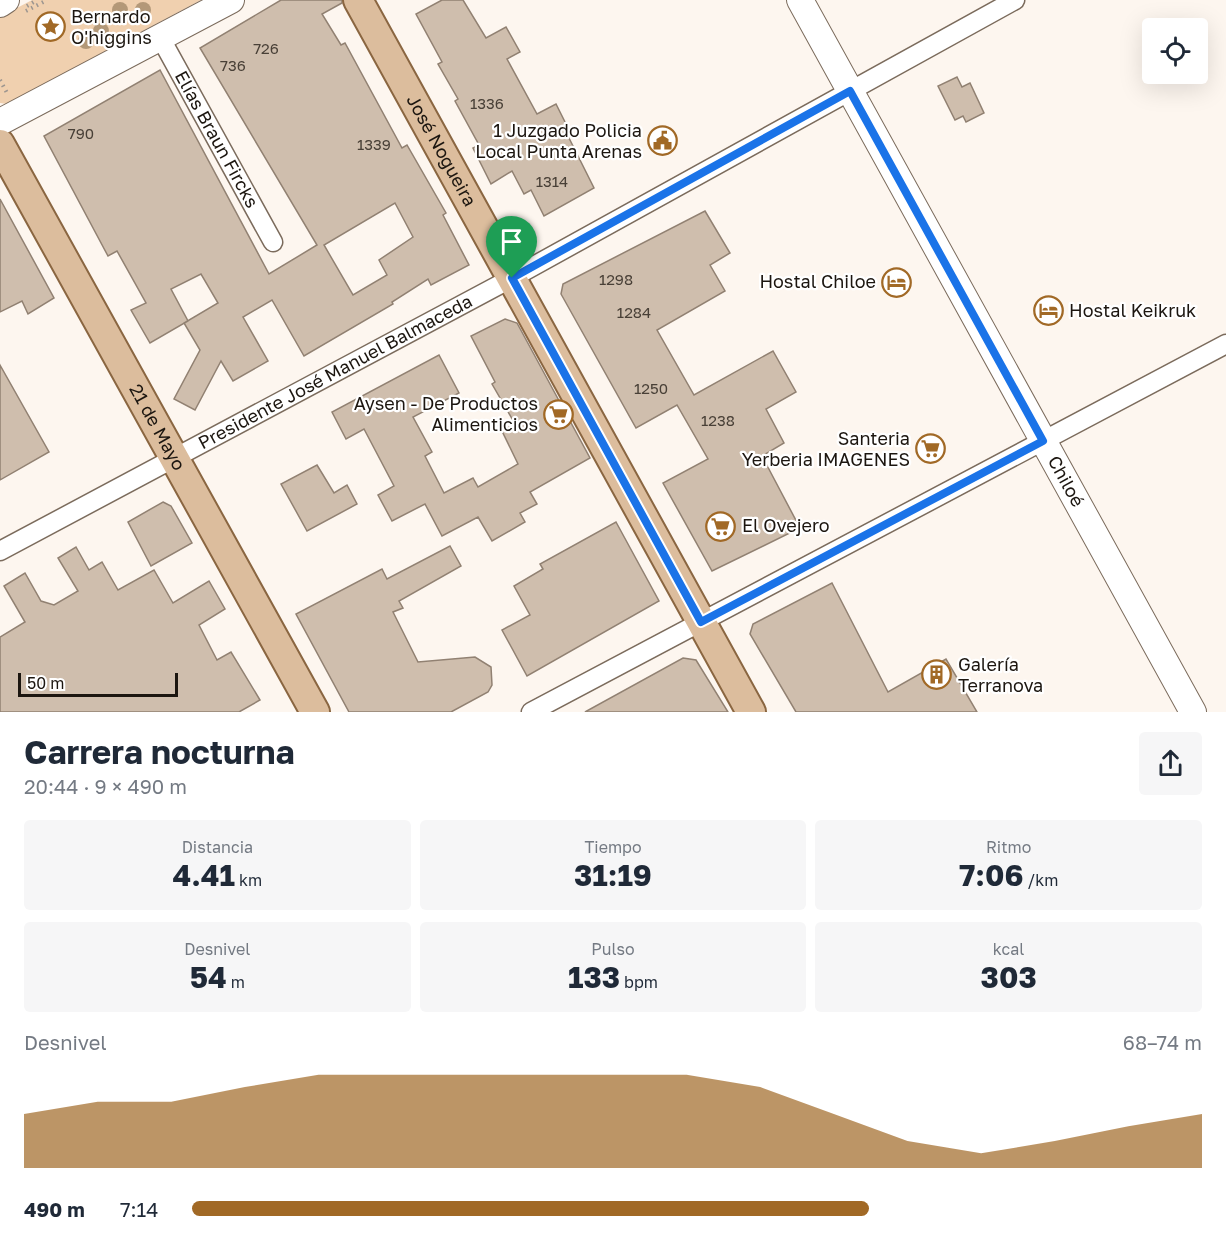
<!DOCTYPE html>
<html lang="es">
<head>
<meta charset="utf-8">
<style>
	:root { --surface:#fff; --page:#f6f6f7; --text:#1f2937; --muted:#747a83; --accent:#a16926 }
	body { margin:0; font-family:"Golos Text",sans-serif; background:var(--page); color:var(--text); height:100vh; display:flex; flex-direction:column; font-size:22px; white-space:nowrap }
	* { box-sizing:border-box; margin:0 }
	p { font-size:20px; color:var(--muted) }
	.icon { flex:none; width:33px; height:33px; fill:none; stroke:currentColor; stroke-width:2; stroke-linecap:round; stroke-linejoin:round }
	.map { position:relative; height:712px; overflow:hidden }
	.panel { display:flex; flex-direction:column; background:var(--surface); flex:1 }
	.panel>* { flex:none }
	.buttons { position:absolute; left:1142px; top:18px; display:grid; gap:12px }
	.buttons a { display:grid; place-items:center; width:66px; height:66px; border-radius:6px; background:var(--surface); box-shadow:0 6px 24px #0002; font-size:30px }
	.scale { position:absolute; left:18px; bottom:15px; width:160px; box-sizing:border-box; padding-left:6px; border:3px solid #1c1610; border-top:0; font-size:16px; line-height:21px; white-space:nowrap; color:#1c1610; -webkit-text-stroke:4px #fff; paint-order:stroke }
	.pin { position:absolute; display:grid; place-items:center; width:51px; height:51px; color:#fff; margin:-62px -26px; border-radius:50% 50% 50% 0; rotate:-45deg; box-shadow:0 0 6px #0007 }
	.pin .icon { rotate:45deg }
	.round { display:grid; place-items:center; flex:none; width:63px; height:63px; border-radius:6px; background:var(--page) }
	.headline { display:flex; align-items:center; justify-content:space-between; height:102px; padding:0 24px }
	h1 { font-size:33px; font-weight:700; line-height:45px }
	.figures { display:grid; grid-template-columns:repeat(3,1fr); gap:9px; height:102px; padding:6px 24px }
	.figures div { display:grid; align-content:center; border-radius:6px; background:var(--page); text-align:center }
	.figures b { font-size:30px; font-weight:700 }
	.figures small { font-size:16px; font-weight:400 }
	.figures p { font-size:16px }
	.chart { height:168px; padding:12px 24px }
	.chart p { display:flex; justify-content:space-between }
	.chart svg { width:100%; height:108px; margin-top:6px; fill:var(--accent); opacity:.7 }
	ul { padding:0 24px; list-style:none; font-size:20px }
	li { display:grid; grid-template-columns:96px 72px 1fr; align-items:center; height:45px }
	li i { height:15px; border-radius:8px; background:var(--accent) }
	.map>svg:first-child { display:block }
	.green { fill:#f0d0af }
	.building { fill:#cfbead; stroke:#918172; stroke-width:1.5; fill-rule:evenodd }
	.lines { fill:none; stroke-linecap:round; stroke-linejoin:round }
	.street-casing { stroke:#7b6b5c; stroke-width:21 }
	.secondary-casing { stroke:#7b6b5c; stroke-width:28 }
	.primary-casing { stroke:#8a6641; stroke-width:32 }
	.path { stroke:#9d9690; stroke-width:4; stroke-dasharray:1.5 4.5; stroke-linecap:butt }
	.street { stroke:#fff; stroke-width:18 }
	.secondary { stroke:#fff; stroke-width:26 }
	.primary { stroke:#dcbd9d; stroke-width:28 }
	.tree { fill:#b39878 }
	.route-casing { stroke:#fff; stroke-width:12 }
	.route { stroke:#1a73e8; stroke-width:8 }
	.labels { text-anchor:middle; stroke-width:4.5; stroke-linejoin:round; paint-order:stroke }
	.number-label { font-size:15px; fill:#494037 }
	.poi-label { font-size:18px; fill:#1c1610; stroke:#fff; text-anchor:start }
	.street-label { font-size:18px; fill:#1c1610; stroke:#fff }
</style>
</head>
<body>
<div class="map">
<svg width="1226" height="712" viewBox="0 0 1226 712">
	<rect width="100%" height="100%" fill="#fdf6ef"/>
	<path class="green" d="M 32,0 L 201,0 L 7,104 L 0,103 L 0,17 Z"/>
	<g class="building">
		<path d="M 281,0 L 342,0 L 342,3 L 322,14 L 341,45 L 345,43 L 402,148 L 407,145 L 446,213 L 443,215 L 469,265 L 431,285 L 428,279 L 392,302 L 393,304 L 304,356 L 272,300 L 243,317 L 268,361 L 233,381 L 221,361 L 195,410 L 174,399 L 200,350 L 184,323 L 218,303 L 201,274 L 171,289 L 188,321 L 150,343 L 131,310 L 146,303 L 117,251 L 108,256 L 44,136 L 160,70 L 269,274 L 317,245 L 200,48 ZM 395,203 L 413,237 L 379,260 L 387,275 L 353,295 L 324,245 Z"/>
		<path d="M 442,0 L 463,0 L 486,38 L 506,27 L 520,52 L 507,59 L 537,114 L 556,104 L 572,136 L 569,138 L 594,188 L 544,216 L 531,190 L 524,194 L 512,171 L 491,184 L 473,148 L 479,145 L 455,101 L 458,99 L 438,64 L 442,62 L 416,14 Z"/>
		<path d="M 957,77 L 962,87 L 970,83 L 984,113 L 966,122 L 963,116 L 955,120 L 938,86 Z"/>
		<path d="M 0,199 L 54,298 L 28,314 L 22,301 L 0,312 Z"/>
		<path d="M 705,211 L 730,253 L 710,265 L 725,291 L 657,330 L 694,395 L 773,351 L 796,392 L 766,409 L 784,443 L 762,456 L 800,528 L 712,571 L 663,483 L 708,459 L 677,405 L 636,428 L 561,294 L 563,284 Z"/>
		<path d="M 505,319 L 517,323 L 590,458 L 530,492 L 537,504 L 520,513 L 525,522 L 492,541 L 478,517 L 442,536 L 425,504 L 392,521 L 378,495 L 394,486 L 364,429 L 346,439 L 332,412 L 439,355 L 459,393 L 413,417 L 432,452 L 425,456 L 444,493 L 473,478 L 478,487 L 518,464 L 502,431 L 515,424 L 492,384 L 495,382 L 471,336 Z"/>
		<path d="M 0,365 L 49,452 L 0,480 Z"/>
		<path d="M 317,465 L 334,493 L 347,485 L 357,504 L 307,531 L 281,484 Z"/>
		<path d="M 163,502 L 171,506 L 192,543 L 151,566 L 128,522 Z"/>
		<path d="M 616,522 L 659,601 L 527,676 L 502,630 L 530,615 L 514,586 L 543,569 L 540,564 Z"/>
		<path d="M 450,546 L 461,566 L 399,601 L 403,608 L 393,612 L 418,662 L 475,657 L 491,667 L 492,685 L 488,692 L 451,712 L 349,712 L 296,614 L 382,569 L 387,579 Z"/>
		<path d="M 76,547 L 89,570 L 102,562 L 118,590 L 154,570 L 173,603 L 209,581 L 225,609 L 199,625 L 217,660 L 231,652 L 260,700 L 239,712 L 0,712 L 0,637 L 25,622 L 4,586 L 25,573 L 41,601 L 54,605 L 78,591 L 58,558 Z"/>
		<path d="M 832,583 L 888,692 L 946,659 L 977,712 L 796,712 L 750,634 L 753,624 Z"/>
		<path d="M 683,658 L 696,660 L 728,712 L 585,712 Z"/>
	</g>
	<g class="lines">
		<defs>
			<g id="street">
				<path id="s1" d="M 160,37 L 273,242"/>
				<path id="s2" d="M 0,551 L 512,278 L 1015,0"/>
				<path d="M 531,712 L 1226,344"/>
			</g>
			<g id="secondary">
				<path id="s3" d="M 800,0 L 1193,712"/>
				<path d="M 0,4 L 6,0"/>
				<path d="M 0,122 L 231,0"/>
			</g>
			<g id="primary">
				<path id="s4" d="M 358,0 L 751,712"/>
				<path id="s5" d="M 0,144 L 315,712"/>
			</g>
		</defs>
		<use href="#street" class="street-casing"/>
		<use href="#secondary" class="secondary-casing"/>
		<use href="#primary" class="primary-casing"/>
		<g class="path">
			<path d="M 27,6 L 37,0"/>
			<path d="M 26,11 L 47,0"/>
			<path d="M 0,80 L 7,93"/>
		</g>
		<use href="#street" class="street"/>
		<use href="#secondary" class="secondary"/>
		<use href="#primary" class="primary"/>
	</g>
	<g class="tree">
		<circle cx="120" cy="10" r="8"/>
		<circle cx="143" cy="10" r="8"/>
		<circle cx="101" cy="31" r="8"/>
		<circle cx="86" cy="41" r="8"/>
	</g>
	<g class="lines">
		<defs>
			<path id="route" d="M 850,91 L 1043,441 L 701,622 L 512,278 Z"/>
		</defs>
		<use href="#route" class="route-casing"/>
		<use href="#route" class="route"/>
	</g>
	<defs>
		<symbol id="sight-ring" viewBox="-11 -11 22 22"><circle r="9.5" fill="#fff" stroke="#a16926" stroke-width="1.5"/><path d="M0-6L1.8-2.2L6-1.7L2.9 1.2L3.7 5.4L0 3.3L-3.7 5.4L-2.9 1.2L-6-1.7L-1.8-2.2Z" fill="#a16926"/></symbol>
		<symbol id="civic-ring" viewBox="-11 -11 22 22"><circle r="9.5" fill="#fff" stroke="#a16926" stroke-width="1.5"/><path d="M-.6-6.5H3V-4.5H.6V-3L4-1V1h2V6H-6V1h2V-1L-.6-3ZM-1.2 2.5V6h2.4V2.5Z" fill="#a16926"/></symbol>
		<symbol id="hotel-ring" viewBox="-11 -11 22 22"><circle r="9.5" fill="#fff" stroke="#a16926" stroke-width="1.5"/><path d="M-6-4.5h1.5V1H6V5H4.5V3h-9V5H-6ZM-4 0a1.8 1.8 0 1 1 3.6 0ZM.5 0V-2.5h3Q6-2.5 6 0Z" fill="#a16926"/></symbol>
		<symbol id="supermarket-ring" viewBox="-11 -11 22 22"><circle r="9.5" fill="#fff" stroke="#a16926" stroke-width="1.5"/><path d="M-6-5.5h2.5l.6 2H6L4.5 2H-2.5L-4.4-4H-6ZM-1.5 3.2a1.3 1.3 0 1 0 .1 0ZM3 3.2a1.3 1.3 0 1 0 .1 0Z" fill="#a16926"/></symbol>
		<symbol id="building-ring" viewBox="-11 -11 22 22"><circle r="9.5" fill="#fff" stroke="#a16926" stroke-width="1.5"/><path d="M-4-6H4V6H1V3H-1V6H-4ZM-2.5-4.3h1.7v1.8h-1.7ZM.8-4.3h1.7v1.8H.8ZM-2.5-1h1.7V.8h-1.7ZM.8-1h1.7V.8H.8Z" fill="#a16926"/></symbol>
	</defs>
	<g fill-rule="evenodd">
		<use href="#sight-ring" x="34" y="10" width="33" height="33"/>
		<use href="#civic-ring" x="646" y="124" width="33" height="33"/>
		<use href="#hotel-ring" x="880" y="266" width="33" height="33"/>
		<use href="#hotel-ring" x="1032" y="294" width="33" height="33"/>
		<use href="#supermarket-ring" x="542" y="398" width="33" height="33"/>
		<use href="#supermarket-ring" x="914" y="432" width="33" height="33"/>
		<use href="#supermarket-ring" x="704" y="510" width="33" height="33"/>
		<use href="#building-ring" x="920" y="658" width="33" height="33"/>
	</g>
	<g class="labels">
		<g class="number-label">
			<text x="266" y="54">726</text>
			<text x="233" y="71">736</text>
			<text x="487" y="109">1336</text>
			<text x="81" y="139">790</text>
			<text x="374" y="150">1339</text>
			<text x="552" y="187">1314</text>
			<text x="616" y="285">1298</text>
			<text x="634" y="318">1284</text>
			<text x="651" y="394">1250</text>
			<text x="718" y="426">1238</text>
		</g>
		<g class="poi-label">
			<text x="71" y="23">Bernardo<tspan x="71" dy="21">O'higgins</tspan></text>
			<text x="642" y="137" text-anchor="end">1 Juzgado Policia<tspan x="642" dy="21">Local Punta Arenas</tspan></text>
			<text x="876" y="288" text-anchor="end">Hostal Chiloe</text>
			<text x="1069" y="317">Hostal Keikruk</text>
			<text x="538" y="410" text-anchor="end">Aysen - De Productos<tspan x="538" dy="21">Alimenticios</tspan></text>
			<text x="910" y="445" text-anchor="end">Santeria<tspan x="910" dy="21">Yerberia IMAGENES</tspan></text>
			<text x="742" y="532">El Ovejero</text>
			<text x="958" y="671">Galería<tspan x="958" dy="21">Terranova</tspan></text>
		</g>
		<g class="street-label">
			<text dy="6" stroke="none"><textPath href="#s1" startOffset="117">Elías Braun Fircks</textPath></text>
			<text dy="6" stroke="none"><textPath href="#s4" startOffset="172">José Nogueira</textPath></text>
			<text dy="6" stroke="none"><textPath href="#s2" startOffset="380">Presidente José Manuel Balmaceda</textPath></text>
			<text dy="6" stroke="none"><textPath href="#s5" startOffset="324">21 de Mayo</textPath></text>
			<text dy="6" stroke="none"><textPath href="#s3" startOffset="550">Chiloé</textPath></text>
		</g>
	</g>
</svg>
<div class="buttons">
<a><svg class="icon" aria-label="locate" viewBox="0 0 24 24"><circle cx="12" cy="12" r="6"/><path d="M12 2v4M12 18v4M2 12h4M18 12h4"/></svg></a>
</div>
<div class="scale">50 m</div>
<div class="pin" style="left:512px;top:278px;background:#1e9e55"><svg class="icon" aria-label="arrive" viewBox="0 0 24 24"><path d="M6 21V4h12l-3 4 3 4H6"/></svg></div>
</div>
<section class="panel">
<div class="headline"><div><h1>Carrera nocturna</h1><p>20:44 · 9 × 490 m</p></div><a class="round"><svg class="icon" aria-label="share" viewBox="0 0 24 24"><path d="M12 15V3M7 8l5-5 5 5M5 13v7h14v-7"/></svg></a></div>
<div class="figures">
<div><p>Distancia</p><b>4.41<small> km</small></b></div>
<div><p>Tiempo</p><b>31:19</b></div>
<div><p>Ritmo</p><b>7:06<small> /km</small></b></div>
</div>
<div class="figures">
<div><p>Desnivel</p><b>54<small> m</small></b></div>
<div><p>Pulso</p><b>133<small> bpm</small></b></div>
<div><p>kcal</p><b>303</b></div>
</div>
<div class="chart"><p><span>Desnivel</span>68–74 m</p>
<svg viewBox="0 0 160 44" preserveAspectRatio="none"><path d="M0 44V22L10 17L20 17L30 11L40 6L50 6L60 6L70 6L80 6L90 6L100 11L110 22L120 33L130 38L140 33L150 27L160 22V44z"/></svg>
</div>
<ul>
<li><b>490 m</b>7:14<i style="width:67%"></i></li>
</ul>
</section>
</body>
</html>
